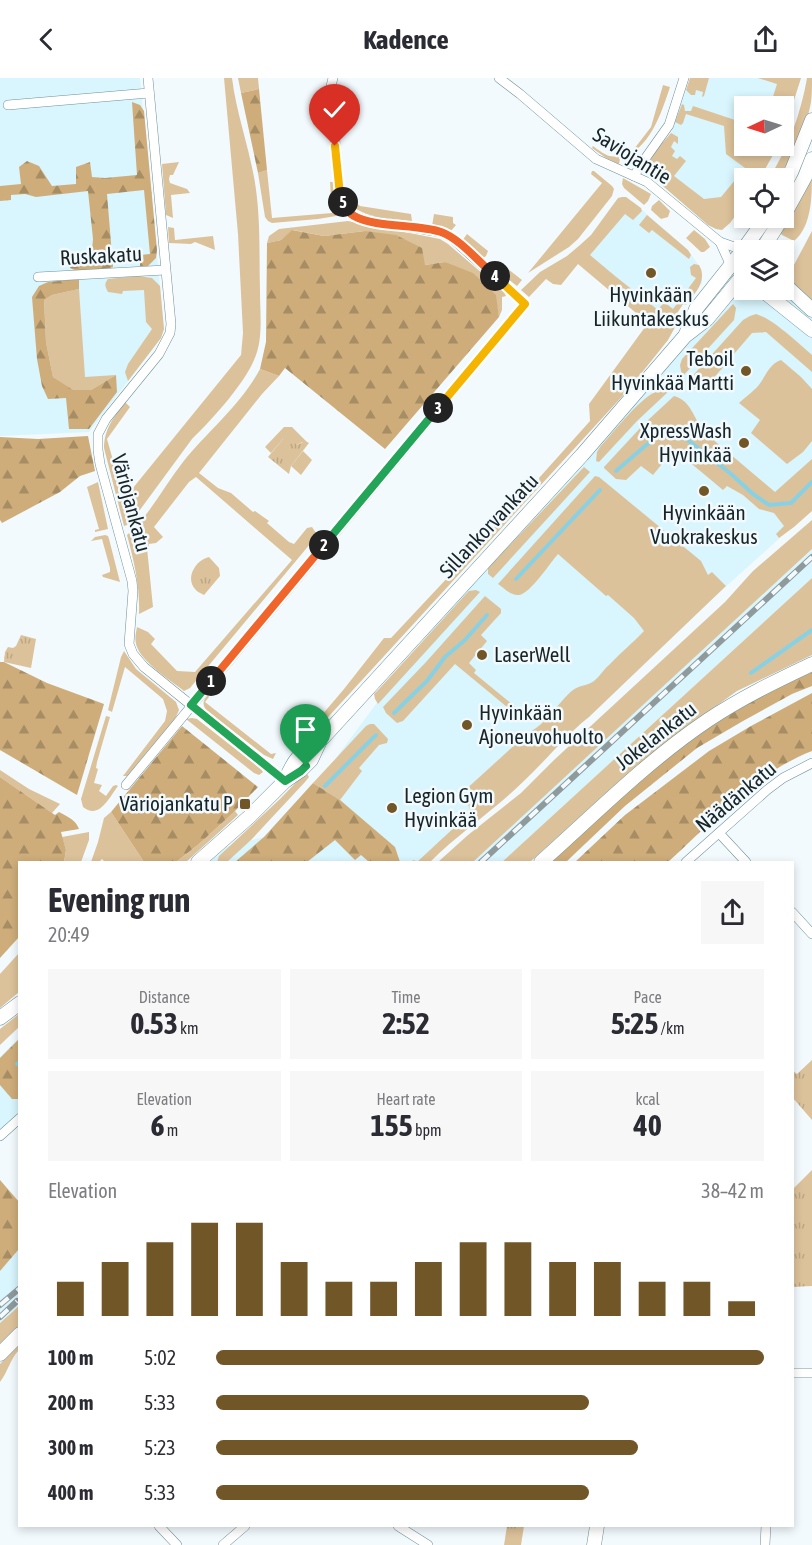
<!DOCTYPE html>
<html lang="en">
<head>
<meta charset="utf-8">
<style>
	:root { --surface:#fff; --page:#f7f7f7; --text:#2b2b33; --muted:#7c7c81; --accent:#715628 }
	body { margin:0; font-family:"Asap Condensed",sans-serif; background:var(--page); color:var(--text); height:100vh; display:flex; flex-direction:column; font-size:22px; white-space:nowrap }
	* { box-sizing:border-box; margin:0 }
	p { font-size:20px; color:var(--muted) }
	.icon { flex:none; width:33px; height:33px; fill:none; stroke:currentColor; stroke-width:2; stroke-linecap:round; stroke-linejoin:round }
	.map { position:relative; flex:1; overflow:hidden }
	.drawer { position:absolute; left:18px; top:783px; width:776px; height:666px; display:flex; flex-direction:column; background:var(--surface); border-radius:0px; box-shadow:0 3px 9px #0003 }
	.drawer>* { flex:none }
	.needle { width:39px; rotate:266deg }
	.fabs { position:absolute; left:734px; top:18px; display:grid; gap:12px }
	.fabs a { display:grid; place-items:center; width:60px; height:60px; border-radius:0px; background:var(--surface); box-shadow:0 3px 9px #0003; font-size:30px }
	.pin { position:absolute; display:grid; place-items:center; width:51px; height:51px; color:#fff; margin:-62px -26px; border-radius:50% 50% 50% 0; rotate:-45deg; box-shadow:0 0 6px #0007 }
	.pin .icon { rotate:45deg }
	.km { position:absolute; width:30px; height:30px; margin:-15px; border-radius:50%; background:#222; color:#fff; font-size:16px; line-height:30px; text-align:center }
	.round { display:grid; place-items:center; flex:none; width:63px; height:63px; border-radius:0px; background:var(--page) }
	.overview { display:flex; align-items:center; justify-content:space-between; height:102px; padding:0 30px }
	h1 { font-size:33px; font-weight:700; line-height:45px }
	.stats { display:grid; grid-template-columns:repeat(3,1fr); gap:9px; height:102px; padding:6px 30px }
	.stats div { display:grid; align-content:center; border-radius:0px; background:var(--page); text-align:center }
	.stats b { font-size:30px; font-weight:700 }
	.stats small { font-size:16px; font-weight:400 }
	.stats p { font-size:16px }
	.chart { height:168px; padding:12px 30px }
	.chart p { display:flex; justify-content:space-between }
	.chart svg { width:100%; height:108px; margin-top:6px; stroke:var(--accent); stroke-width:6 }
	ul { padding:0 30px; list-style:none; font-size:20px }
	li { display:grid; grid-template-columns:96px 72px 1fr; align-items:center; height:45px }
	li i { height:15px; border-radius:8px; background:var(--accent) }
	header { display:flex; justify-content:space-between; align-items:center; height:78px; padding:0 30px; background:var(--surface); font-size:27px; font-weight:700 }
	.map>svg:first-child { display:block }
	.built { fill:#d9f5fd }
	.grass { fill:#dcc29a }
	.forest { fill:url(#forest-firs) }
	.park { fill:url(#park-tufts) }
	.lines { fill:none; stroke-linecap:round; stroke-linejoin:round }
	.stream { stroke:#88d1e5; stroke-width:4 }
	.street-casing { stroke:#6e929b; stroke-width:10 }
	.secondary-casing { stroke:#6e929b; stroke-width:15 }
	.street { stroke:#fff; stroke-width:9 }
	.secondary { stroke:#fff; stroke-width:14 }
	.rail-casing { stroke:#8f9a9d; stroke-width:6 }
	.rail { stroke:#f3fafd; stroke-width:4; stroke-dasharray:11; stroke-linecap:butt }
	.split-1-casing { stroke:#fff; stroke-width:12 }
	.split-2-casing { stroke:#fff; stroke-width:12 }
	.split-3-casing { stroke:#fff; stroke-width:12 }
	.split-4-casing { stroke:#fff; stroke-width:12 }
	.split-5-casing { stroke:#fff; stroke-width:12 }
	.split-6-casing { stroke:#fff; stroke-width:12 }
	.split-1 { stroke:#22a559; stroke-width:8 }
	.split-2 { stroke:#f0652b; stroke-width:8 }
	.split-3 { stroke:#22a559; stroke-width:8 }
	.split-4 { stroke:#f5b400; stroke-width:8 }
	.split-5 { stroke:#f0652b; stroke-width:8 }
	.split-6 { stroke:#f5b400; stroke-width:8 }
	.poi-dot { fill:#715628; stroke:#f3fafd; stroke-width:2 }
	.labels { text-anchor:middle; stroke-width:5; stroke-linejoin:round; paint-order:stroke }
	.street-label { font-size:21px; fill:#172529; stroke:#f3fafd }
	.poi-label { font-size:21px; fill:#172529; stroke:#f3fafd; text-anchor:end }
</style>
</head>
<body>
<header><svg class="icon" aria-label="back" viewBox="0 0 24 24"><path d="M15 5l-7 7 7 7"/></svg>Kadence<svg class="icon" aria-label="share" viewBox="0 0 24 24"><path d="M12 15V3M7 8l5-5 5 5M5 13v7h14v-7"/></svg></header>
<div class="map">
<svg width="812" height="1467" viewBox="0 0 812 1467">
	<defs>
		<pattern id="forest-firs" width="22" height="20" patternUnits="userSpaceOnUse" patternTransform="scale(1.5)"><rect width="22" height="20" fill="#cead7a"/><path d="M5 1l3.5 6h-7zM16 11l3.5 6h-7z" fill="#a68d64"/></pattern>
		<pattern id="park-tufts" width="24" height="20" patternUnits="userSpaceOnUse" patternTransform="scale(1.5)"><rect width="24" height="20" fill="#dcc29a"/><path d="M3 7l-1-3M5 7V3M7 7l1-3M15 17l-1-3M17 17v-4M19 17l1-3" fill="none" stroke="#bca785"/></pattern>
	</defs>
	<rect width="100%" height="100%" fill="#f3fafd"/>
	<g class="built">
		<path d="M 0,0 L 140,0 L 164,251 L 161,260 L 89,354 L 0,358 Z"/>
		<path d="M 690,0 L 801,0 L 783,57 L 783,28 L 744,28 L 744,68 L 778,68 L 760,100 L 744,100 L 744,126 L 730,145 L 722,152 L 716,151 L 708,147 L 649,96 L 648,90 L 649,83 L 671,55 Z"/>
		<path d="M 634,125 L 688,172 L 702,192 L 702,205 L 686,227 L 683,226 L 662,257 L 580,187 Z"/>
		<path d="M 744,191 L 744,212 L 781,212 L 812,240 L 812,431 L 477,732 L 421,784 L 203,784 L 214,772 L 264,759 L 330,688 L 474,494 Z"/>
		<path d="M 812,471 L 812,500 L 502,784 L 473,784 Z"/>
		<path d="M 19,960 L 19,1040 L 0,1058 L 0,979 Z"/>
		<path d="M 19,1171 L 19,1228 L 0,1245 L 0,1193 Z"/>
	</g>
	<g class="grass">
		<path d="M 224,0 L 232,0 C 236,33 248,66 254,99 C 261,136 259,176 260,213 C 260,234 263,258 256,277 C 248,302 211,343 192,361 L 134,440 L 127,447 L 124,448 L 104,370 C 104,351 114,339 125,324 L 130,329 L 107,361 L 124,421 L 241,277 L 243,255 L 238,156 Z"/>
		<path d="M 238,0 L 258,0 L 259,11 L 241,15 Z"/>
		<path d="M 690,0 L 709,0 L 704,18 L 702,19 L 703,14 L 696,12 L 695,17 L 691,17 L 686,12 Z"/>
		<path d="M 758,0 L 801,0 L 783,57 L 783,28 L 770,28 L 777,6 Z"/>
		<path d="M 807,0 L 812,0 C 812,8 812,17 811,24 C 807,49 791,78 780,100 L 769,100 C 788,71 801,35 807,0 Z"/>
		<path d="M 663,7 L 670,9 C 661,36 650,71 620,81 L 619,86 L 606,80 L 592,70 L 593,68 C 610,81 612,80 631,75 L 651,49 Z"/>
		<path d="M 682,26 L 684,27 L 685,33 L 691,33 L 693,28 L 744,45 L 744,68 L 778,68 L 760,100 L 744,100 L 744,126 L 730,145 L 722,152 L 716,151 L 708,147 L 649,96 C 646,80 661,67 671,55 L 678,59 L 678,66 L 674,63 L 671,69 L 675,73 L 672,78 L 677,81 L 680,78 L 686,83 L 674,98 L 704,121 L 721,119 L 745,90 L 726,76 L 724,48 L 686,36 L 683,45 L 681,47 L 675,44 Z"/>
		<path d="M 179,84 L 173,97 L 170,97 L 169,101 L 170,105 L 187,111 L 190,115 L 171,117 L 173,140 L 166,137 L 162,86 Z"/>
		<path d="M 267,92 L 272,140 L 332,135 L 330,104 L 333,104 L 335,124 L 339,134 L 336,138 L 318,141 L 272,145 L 268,143 L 265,139 L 258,95 Z"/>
		<path d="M 592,93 L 594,93 L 612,108 L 614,111 L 612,118 L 578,161 L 569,169 L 528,195 L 602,105 L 591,96 Z"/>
		<path d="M 812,93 C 812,118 812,148 794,163 L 782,157 L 780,155 Z"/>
		<path d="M 623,100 L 651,116 L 648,123 L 644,127 L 624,110 L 622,106 Z"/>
		<path d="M 345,112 L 352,112 L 353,122 L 360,128 L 411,136 L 412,143 C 389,140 348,141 345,112 Z"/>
		<path d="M 622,119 L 626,119 L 641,130 L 642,133 L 633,142 L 625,136 L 590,177 L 615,198 L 658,232 L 664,224 L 673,231 L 696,200 L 691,197 L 690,189 L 694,186 L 699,187 C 708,203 695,215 686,227 L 683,226 L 676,237 L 679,242 L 668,262 L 628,312 L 296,674 L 293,671 L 344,611 L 384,560 L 391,560 L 450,497 L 459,485 L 483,456 L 487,457 L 515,427 L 527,420 L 540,405 L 539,400 L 590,343 L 589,326 L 648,245 L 578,186 L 561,207 L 553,206 L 546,201 L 529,219 L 521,212 L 540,194 L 567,178 L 580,167 L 591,157 L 618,120 Z"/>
		<path d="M 659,122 L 670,133 L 668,139 L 661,141 L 651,132 L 652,128 Z"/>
		<path d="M 434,136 L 453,139 L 453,145 L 456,147 L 450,154 L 441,149 L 432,148 Z"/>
		<path d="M 647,137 L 688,172 L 691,177 L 689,181 L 652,152 L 649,155 L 639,147 Z"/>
		<path d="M 348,143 L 440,161 L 448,166 L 504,214 L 506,218 L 502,219 L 502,232 L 499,239 L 495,217 L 445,184 L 425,187 L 365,153 L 324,158 L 293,152 L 281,162 L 267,165 L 269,158 L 279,151 Z"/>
		<path d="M 168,149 L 174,150 L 175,162 L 213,158 L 215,172 L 195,164 L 191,166 L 169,165 Z"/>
		<path d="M 694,152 L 705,161 L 710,169 L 704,174 L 701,174 L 686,160 Z"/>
		<path d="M 812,153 L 812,222 L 787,200 Z"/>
		<path d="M 467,156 L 488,173 L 486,178 L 483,180 L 462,163 Z"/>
		<path d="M 499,184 L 522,202 L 517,208 L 494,190 Z"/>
		<path d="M 138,198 L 152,200 L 160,208 L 164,251 L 161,260 L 128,303 L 125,294 L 128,286 L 152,251 L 146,244 L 144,212 L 123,213 L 122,216 L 108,214 C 105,208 104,206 108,201 Z"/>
		<path d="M 79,211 L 85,299 L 116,297 L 91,312 L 73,313 L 53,299 L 46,264 L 44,222 L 52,217 Z"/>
		<path d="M 733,226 L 736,230 L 734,242 L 682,299 L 680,287 L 682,281 Z"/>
		<path d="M 756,236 C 773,241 798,265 812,277 L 812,294 L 766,254 L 752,255 L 734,276 L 732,275 L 730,278 L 728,277 L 723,284 L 726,286 L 702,313 L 699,313 L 687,304 L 743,242 L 750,238 Z"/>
		<path d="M 781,282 L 801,299 L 812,311 L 812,363 L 803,374 L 787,386 L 751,355 L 760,342 L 739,325 C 746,318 756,312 761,304 C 767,295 770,286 781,282 Z"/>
		<path d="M 260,291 L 279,298 L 262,316 L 199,395 L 218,410 L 231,415 L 253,434 L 255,433 L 269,443 L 267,445 L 289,464 L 294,466 L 307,450 L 312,449 L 316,455 L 315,460 L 190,610 L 184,613 C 170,602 143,585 137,569 C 134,562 136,555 137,549 L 148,554 L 155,561 L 151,566 L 177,593 L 195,594 L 292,482 L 196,399 L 189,404 L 154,449 L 163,459 L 156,465 L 149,466 L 149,469 L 147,470 L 153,529 L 139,536 C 140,508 134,483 127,457 C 150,437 164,408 183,384 C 208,353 241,327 260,291 Z"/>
		<path d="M 658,313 L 669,313 L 637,343 L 599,384 L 596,383 L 597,374 L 600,369 C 613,355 641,318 658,313 Z"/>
		<path d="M 674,318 C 691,322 694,341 704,354 L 775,414 L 812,381 L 812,433 L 794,449 L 779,460 L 776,456 L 784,448 L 774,435 L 759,431 L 743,417 L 727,408 L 723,412 L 681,377 L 677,381 L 670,376 L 653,397 L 641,388 L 626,402 L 616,401 L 604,390 L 604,389 L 642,348 L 646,352 L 651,348 L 647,343 Z"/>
		<path d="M 284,349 L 292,349 L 307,364 L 302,364 L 297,367 L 283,361 L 271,375 L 265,369 Z"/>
		<path d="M 303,373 L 312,382 L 301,397 L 291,388 Z"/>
		<path d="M 584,389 L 590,394 L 493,500 L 488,496 L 488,490 Z"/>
		<path d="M 595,398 L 599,399 L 701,483 L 708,497 L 712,494 L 726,508 L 589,639 C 566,657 548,680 527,700 C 496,731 460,754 430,784 L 410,784 L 414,782 L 417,784 L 471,734 L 463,714 L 529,654 C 546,647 558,624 573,612 C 579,607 588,608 594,603 C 600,598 604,591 610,586 C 621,574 633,565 644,553 L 634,540 L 608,517 L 606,518 L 558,476 C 550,485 530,516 519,517 C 511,518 504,510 498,506 Z"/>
		<path d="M 98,404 L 108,451 L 95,454 L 95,452 L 99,451 L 87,409 Z"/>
		<path d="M 812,442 L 812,471 L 473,784 L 438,784 L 468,757 L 521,715 L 554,682 L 725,524 L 753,493 Z"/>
		<path d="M 105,457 L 108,458 L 109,461 L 120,504 L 103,499 L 102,497 L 110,494 L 110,490 L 102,461 L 91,463 L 95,459 Z"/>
		<path d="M 812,500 L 812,577 L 737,613 L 665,665 L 614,708 L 530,784 L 502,784 Z"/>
		<path d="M 476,512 L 480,514 L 378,626 L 375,621 L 374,616 L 379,611 L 466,516 L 469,513 Z"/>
		<path d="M 485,518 L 501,531 L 501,535 L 481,557 L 487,563 L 469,585 L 476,592 L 474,595 L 529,640 L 525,644 L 455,586 L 403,643 L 397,645 L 386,635 L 383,629 L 426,584 Z"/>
		<path d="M 124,573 L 136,591 L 176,624 L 179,632 L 175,641 L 127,698 L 123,698 L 165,643 L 167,633 L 163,621 L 125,589 L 112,634 L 108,632 L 121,579 Z"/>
		<path d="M 208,617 L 209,619 L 205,624 L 271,676 L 276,675 L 273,681 L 264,677 L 206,632 C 202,626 203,622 208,617 Z"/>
		<path d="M 106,638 L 110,639 L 97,684 L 96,690 L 98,691 L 94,705 L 102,707 L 99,713 L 106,718 L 113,708 L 116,707 L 118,708 C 109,720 99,742 83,729 L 81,721 Z"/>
		<path d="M 192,640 L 197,641 L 261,691 L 263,694 L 259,697 L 254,695 L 186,641 Z"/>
		<path d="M 370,646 L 374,646 L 388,661 L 387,665 L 379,667 L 359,690 L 362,693 L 340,722 L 313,705 L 366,648 Z"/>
		<path d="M 0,692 L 29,711 L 60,726 L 52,735 L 0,699 Z"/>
		<path d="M 306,694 L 309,699 L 305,704 L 252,761 L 227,784 L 217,784 L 219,778 L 280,721 Z"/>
		<path d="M 235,733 L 238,737 L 186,784 L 176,784 L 199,766 Z"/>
		<path d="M 111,734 L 144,784 L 105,784 L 102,781 L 99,784 L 91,784 L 98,764 L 104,740 Z"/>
		<path d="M 89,754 L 89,762 L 81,784 L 64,784 L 66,772 L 62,759 Z"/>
		<path d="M 19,875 L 19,914 L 0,930 L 0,896 Z"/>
		<path d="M 19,936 L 19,949 L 0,967 L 0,951 Z"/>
		<path d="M 19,1228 L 19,1248 L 0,1268 L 0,1245 Z"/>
		<path d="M 19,1265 L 19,1272 C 10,1281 8,1294 0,1304 L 0,1286 Z"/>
	</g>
	<g class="forest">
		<path d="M 259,11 L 267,92 L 258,95 L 241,15 Z"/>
		<path d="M 132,24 L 140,27 L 144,33 L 157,172 L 156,180 L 148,188 L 140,188 L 140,177 L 150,176 L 144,112 L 107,116 L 113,189 C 103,193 79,196 70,190 L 70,188 L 91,184 L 93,161 L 88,113 L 36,119 L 25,116 L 11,117 L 11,122 L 0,123 L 0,108 L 21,106 L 19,89 L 27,83 L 39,88 L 52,108 L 76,106 L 76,89 L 90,84 L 92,99 L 105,100 L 137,97 Z"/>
		<path d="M 292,152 L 324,158 L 365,153 L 396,157 L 422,170 L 425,187 L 445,184 L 473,195 L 496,217 L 499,239 L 385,371 L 285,290 L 279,298 L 260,291 L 266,264 L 267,165 L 281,162 Z"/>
		<path d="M 79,201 L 79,211 L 52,217 L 44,222 L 46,264 L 53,299 L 73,312 L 91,312 L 116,297 L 117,314 L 89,351 L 69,351 L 66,320 L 48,321 L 42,308 L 37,281 L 32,219 L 39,208 L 48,204 Z"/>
		<path d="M 88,358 L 95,393 L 80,398 L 60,414 L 2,445 L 0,442 L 0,359 L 38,361 Z"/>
		<path d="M 0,584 L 4,584 L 47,605 L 104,626 L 77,717 L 0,672 Z"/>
		<path d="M 812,594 L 812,608 L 792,616 L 743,643 L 697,670 L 625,728 L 566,784 L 551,784 C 597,743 642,697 693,661 C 730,634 770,613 812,594 Z"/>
		<path d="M 812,615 L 812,673 C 755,695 712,744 668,784 L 575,784 L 625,737 L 709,673 L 751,648 Z"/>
		<path d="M 182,648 L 258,709 L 234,734 L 199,766 L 176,784 L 144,784 L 111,734 Z"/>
		<path d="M 0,699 L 55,737 L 59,734 C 68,739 76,742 79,751 L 61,754 L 66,772 L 64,784 L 20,784 L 19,859 L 0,880 Z"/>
		<path d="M 313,705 L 340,722 L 395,769 L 400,784 L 369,784 L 361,777 L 355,782 L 335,762 L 307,784 L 235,784 L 264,759 Z"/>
		<path d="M 19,961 L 19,1021 L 12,1021 L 0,1007 L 0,980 Z"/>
		<path d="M 0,1102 L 20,1125 L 19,1171 L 0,1193 Z"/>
	</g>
	<g class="park">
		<path d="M 287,359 L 297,367 C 301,365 305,362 309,365 L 291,388 L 289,396 L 268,379 L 283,361 Z"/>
		<path d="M 209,479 L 219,490 L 220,498 L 204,517 C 201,515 197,514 195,511 C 185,499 196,482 209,479 Z"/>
		<path d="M 21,557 L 36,561 L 31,590 L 4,584 L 5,574 L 8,569 L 13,570 L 16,568 Z"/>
		<path d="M 812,982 L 812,1042 L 792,1019 L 792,992 L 797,996 Z"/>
		<path d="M 812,1092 L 812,1208 L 792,1209 L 792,1112 Z"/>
		<path d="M 507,1448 L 524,1448 L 521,1467 L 504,1467 Z"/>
	</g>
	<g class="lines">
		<g class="stream">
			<path d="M 671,349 L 730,395 L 753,416 L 769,427 L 791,425 L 812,404"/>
			<path d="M 616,393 L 651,363"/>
			<path d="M 516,501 L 600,412"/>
			<path d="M 751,595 L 812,552"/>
			<path d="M 394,635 L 427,603 L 445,579 L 465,562 L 487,537"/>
			<path d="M 325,708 L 376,657"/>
			<path d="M 17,986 L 20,984"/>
		</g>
		<defs>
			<g id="street">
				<path d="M 148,0 L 171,246 L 170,255 L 159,276 L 106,341 L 98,356 L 98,372 L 100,386 L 132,503 L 133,513 L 129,566 L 133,576 L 144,589 L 285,703"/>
				<path d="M 499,0 L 520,16 L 596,81 L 647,104 L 720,164 L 743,172"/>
				<path d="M 8,27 L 149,15"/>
				<path d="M 634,98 L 642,85 L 669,47 L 684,0"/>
				<path d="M 720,164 L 731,188"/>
				<path d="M 38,199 L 165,192"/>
				<path d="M 126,707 L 525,226 L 452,160 L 440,154 L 365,142 L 352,137 L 345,129 L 340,117 L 331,19 L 331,8 L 333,0"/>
				<path d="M 719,755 L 746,784"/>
				<path d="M 686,784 L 767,712 L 783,700 L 812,685"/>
				<path d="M 792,834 L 812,856"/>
				<path d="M 0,1058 L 20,1040"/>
				<path d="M 792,1295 L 812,1295"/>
				<path d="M 159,1448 L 177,1467"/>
				<path d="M 398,1448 L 428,1467"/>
				<path d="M 223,1467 L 245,1448"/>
				<path d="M 765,1467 L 766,1448"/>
			</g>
			<g id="secondary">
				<path d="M 783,110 L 792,92 L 812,42"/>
				<path d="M 783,139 L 805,99 L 812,81"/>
				<path d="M 762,172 L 782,140"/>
				<path d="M 783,205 L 812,232"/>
				<path d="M 762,212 L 812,252"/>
				<path d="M 686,256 L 696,231 L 743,172 L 766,140"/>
				<path d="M 285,703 C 295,679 299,677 320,663 L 582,377 L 685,258 L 707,241 L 744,196"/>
				<path d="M 198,784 L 249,739 L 285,703 L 301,692 L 311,682 L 319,665"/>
				<path d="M 541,784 C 595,736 647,683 708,642 C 741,620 776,603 812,586"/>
				<path d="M 0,940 L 20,925"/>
				<path d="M 0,1276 L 20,1256"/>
				<path d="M 594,1467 L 597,1448"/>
			</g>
		</defs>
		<use href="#street" class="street-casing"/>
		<use href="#secondary" class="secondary-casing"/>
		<use href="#street" class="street"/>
		<use href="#secondary" class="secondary"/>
		<defs>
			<g id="rail">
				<path d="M 481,784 L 812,479"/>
				<path d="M 0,1227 L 20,1210"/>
				<path d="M 0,1239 L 17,1223"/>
			</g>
		</defs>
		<use href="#rail" class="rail-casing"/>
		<use href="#rail" class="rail"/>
	</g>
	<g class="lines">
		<defs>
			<path id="split-1" d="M 211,603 L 191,627 L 285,703 L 301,693 L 306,688"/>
			<path id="split-2" d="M 211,603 L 324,467"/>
			<path id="split-3" d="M 324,467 L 438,330"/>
			<path id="split-4" d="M 438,330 L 525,226 L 495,198"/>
			<path id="split-5" d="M 343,124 C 345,129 349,135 354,138 C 376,150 416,146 441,154 C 459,160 480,185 495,198"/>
			<path id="split-6" d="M 335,68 L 340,117 L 343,124"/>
		</defs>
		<use href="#split-1" class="split-1-casing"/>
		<use href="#split-2" class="split-2-casing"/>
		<use href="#split-3" class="split-3-casing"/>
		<use href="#split-4" class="split-4-casing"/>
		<use href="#split-5" class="split-5-casing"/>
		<use href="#split-6" class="split-6-casing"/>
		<use href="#split-1" class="split-1"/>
		<use href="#split-2" class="split-2"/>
		<use href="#split-3" class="split-3"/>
		<use href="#split-4" class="split-4"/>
		<use href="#split-5" class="split-5"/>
		<use href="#split-6" class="split-6"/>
	</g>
	<g class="poi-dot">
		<circle cx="651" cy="195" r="6"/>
		<circle cx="746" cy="293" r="6"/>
		<circle cx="744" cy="365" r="6"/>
		<circle cx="704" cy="413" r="6"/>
		<circle cx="482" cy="577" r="6"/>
		<circle cx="467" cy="647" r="6"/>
		<rect x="239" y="720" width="12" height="12" rx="3"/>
		<circle cx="392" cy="730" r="6"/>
	</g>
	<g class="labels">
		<g class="street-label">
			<text transform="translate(632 78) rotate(32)" y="7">Saviojantie</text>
			<text transform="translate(101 178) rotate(-3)" y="7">Ruskakatu</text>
			<text transform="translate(131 425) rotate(75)" y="7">Väriojankatu</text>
			<text transform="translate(489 448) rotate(-47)" y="7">Sillankorvankatu</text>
			<text transform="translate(656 658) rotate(-38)" y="7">Jokelankatu</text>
			<text transform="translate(736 719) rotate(-40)" y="7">Näädänkatu</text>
		</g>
		<g class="poi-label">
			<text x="651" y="224" text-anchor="middle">Hyvinkään<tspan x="651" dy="24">Liikuntakeskus</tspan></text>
			<text x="734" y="288">Teboil<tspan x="734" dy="24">Hyvinkää Martti</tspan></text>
			<text x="732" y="360">XpressWash<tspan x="732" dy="24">Hyvinkää</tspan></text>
			<text x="704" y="442" text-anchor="middle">Hyvinkään<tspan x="704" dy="24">Vuokrakeskus</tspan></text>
			<text x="494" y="584" text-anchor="start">LaserWell</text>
			<text x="479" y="642" text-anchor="start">Hyvinkään<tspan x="479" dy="24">Ajoneuvohuolto</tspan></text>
			<text x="404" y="725" text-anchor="start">Legion Gym<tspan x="404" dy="24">Hyvinkää</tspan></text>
			<text x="233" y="733">Väriojankatu P</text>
		</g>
	</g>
</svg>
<div class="fabs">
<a><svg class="needle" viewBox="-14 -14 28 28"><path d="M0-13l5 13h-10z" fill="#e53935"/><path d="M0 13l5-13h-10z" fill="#7c7c81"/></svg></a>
<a><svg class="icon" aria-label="locate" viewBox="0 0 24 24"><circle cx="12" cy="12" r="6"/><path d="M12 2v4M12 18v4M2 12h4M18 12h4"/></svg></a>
<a><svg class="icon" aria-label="layers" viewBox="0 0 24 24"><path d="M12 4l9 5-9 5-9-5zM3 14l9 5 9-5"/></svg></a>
</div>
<div class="pin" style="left:306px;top:688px;background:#1e9e55"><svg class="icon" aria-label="arrive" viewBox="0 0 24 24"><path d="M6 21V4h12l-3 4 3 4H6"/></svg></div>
<div class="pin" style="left:335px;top:68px;background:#d93025"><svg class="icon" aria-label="check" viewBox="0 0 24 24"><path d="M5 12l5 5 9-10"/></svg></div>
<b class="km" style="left:211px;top:603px">1</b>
<b class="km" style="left:324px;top:467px">2</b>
<b class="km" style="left:438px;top:330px">3</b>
<b class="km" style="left:495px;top:198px">4</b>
<b class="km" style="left:343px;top:124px">5</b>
<section class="drawer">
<div class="overview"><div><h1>Evening run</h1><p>20:49</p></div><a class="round"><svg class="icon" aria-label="share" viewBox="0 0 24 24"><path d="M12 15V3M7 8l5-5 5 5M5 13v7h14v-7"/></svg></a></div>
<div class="stats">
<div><p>Distance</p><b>0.53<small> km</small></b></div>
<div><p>Time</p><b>2:52</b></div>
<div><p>Pace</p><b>5:25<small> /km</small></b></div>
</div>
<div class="stats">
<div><p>Elevation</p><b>6<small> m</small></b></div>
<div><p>Heart rate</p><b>155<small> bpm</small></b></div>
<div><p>kcal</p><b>40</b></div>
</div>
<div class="chart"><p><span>Elevation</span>38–42 m</p>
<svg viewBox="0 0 160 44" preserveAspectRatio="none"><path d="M5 44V30M15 44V22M25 44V14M35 44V6M45 44V6M55 44V22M65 44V30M75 44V30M85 44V22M95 44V14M105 44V14M115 44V22M125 44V22M135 44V30M145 44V30M155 44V38"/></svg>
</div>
<ul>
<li><b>100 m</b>5:02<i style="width:100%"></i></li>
<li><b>200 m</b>5:33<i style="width:68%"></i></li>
<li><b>300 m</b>5:23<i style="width:77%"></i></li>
<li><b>400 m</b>5:33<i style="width:68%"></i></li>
</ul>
</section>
</div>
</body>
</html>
